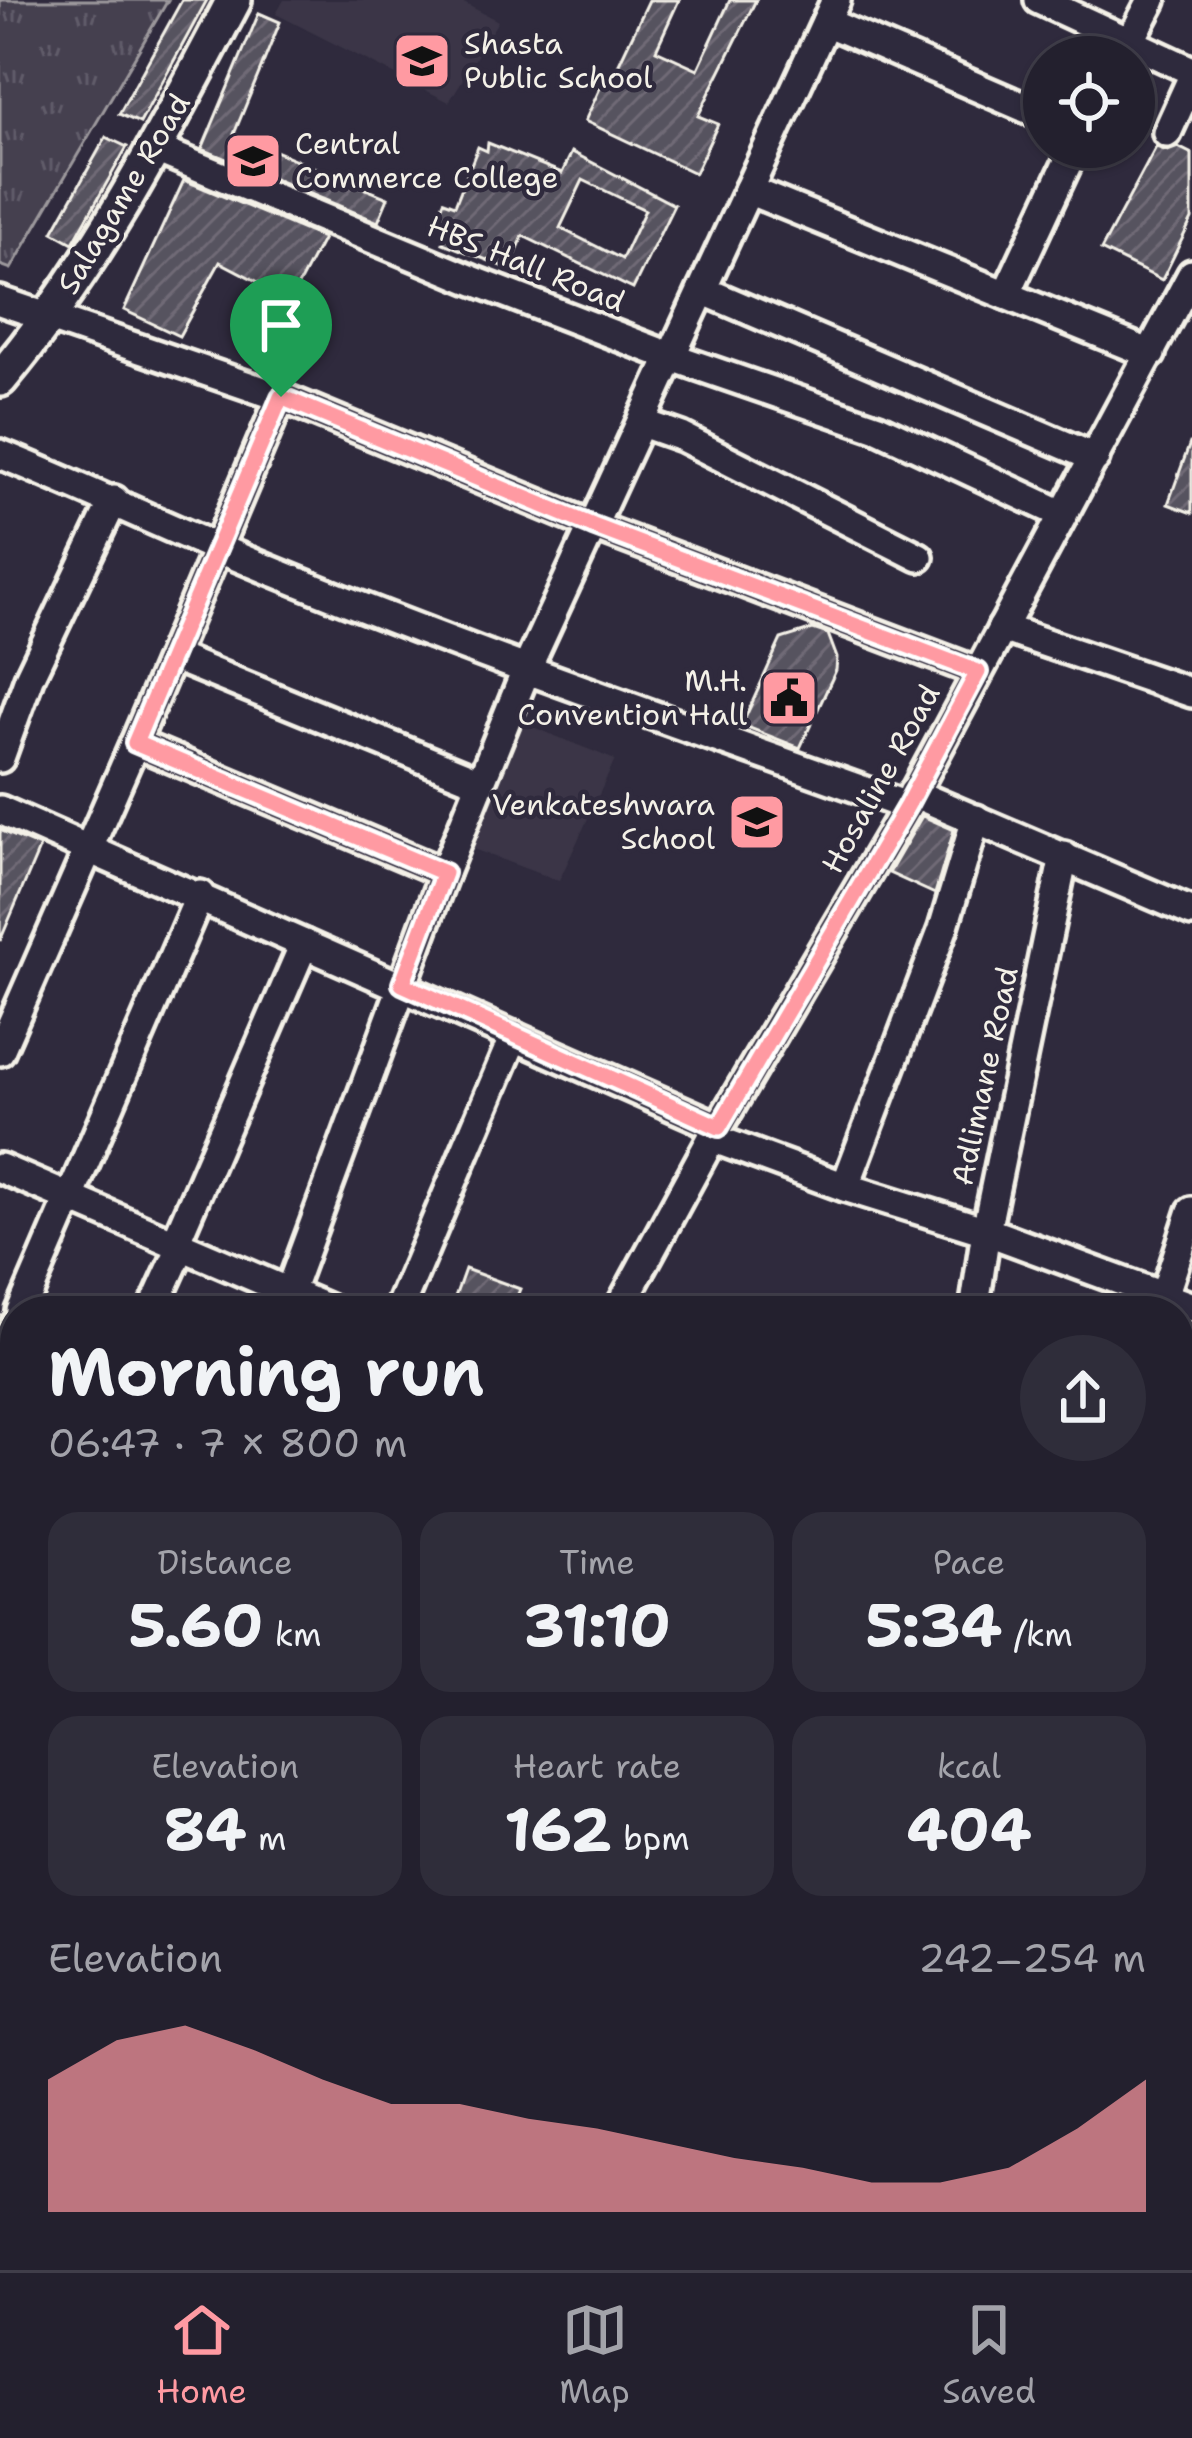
<!DOCTYPE html>
<html lang="en">
<head>
<meta charset="utf-8">
<style>
	:root { --surface:#23202e; --page:#2f2d3a; --text:#f1f3f6; --muted:#a3a3aa; --line:#403e4a; --accent:#ff9aa2 }
	body { margin:0; font-family:"Shantell Sans",sans-serif; background:var(--page); color:var(--text); height:100vh; display:flex; flex-direction:column; font-size:45px; white-space:nowrap }
	* { box-sizing:border-box; margin:0 }
	p { font-size:39px; color:var(--muted) }
	.icon { flex:none; width:66px; height:66px; fill:none; stroke:currentColor; stroke-width:2; stroke-linecap:round; stroke-linejoin:round }
	.map { position:relative; flex:1; overflow:hidden }
	.side { position:absolute; left:0px; top:1296px; width:1194px; height:975px; display:flex; flex-direction:column; background:var(--surface); border-radius:48px 48px 0 0; box-shadow:0 3px 9px #0004,0 0 0 3px var(--line) }
	.side>* { flex:none }
	.buttons { position:absolute; left:1023px; top:36px; display:grid; gap:24px }
	.buttons a { display:grid; place-items:center; width:132px; height:132px; border-radius:50%; background:var(--surface); box-shadow:0 3px 9px #0004,0 0 0 3px var(--line); font-size:60px }
	.pin { position:absolute; display:grid; place-items:center; width:102px; height:102px; color:#fff; margin:-123px -51px; border-radius:50% 50% 50% 0; rotate:-45deg; box-shadow:0 0 12px #0007 }
	.pin .icon { rotate:45deg }
	.round { display:grid; place-items:center; flex:none; width:126px; height:126px; border-radius:63px; background:var(--page) }
	.head { display:flex; align-items:center; justify-content:space-between; height:204px; padding:0 48px }
	h1 { font-size:66px; font-weight:700; line-height:90px }
	.stats { display:grid; grid-template-columns:repeat(3,1fr); gap:18px; height:204px; padding:12px 48px }
	.stats div { display:grid; align-content:center; border-radius:30px; background:var(--page); text-align:center }
	.stats b { font-size:60px; font-weight:700 }
	.stats small { font-size:33px; font-weight:400 }
	.stats p { font-size:33px }
	.chart { height:336px; padding:24px 48px }
	.chart p { display:flex; justify-content:space-between }
	.chart svg { width:100%; height:216px; margin-top:12px; fill:var(--accent); opacity:.7 }
	.tabs { display:flex; justify-content:space-around; align-items:center; height:168px; border-top:3px solid var(--line); background:var(--surface); font-size:33px; color:var(--muted) }
	.tabs a { display:grid; justify-items:center; gap:6px }
	.tabs .active { color:var(--accent) }
	.map>svg:first-child { display:block }
	.built { fill:#3b3647 }
	.grass { fill:url(#grass-dots); stroke:#9c989c; stroke-width:3 }
	.park { fill:url(#park-tufts); stroke:#9c989c; stroke-width:3 }
	.building { fill:url(#building-hatch); stroke:#f4f1e8; stroke-width:3; fill-rule:evenodd }
	.lines { fill:none; stroke-linecap:round; stroke-linejoin:round }
	.minor-casing { stroke:#f4f1e8; stroke-width:36 }
	.major-casing { stroke:#f4f1e8; stroke-width:42 }
	.minor { stroke:#2f2a3d; stroke-width:27 }
	.major { stroke:#2f2a3d; stroke-width:33 }
	.route-casing { stroke:#fff; stroke-width:24 }
	.route { stroke:#ff9aa2; stroke-width:15 }
	.labels { text-anchor:middle; stroke-width:9; stroke-linejoin:round; paint-order:stroke }
	.poi-label { font-size:30px; fill:#f4f1e8; stroke:#2f2a3d; text-anchor:start }
	.street-label { font-size:30px; fill:#f4f1e8; stroke:#2f2a3d }
</style>
</head>
<body>
<div class="map">
<svg width="1192" height="2270" viewBox="0 0 1192 2270">
	<defs>
		<pattern id="grass-dots" width="8" height="8" patternUnits="userSpaceOnUse" patternTransform="scale(3)"><rect width="8" height="8" fill="#454050"/><path d="M2 2h.1M6 6h.1" fill="none" stroke="#605c69" stroke-width="1.8" stroke-linecap="round"/></pattern>
		<pattern id="park-tufts" width="24" height="20" patternUnits="userSpaceOnUse" patternTransform="scale(3)"><rect width="24" height="20" fill="#454050"/><path d="M3 7l-1-3M5 7V3M7 7l1-3M15 17l-1-3M17 17v-4M19 17l1-3" fill="none" stroke="#605c69"/></pattern>
		<pattern id="building-hatch" width="6" height="6" patternUnits="userSpaceOnUse" patternTransform="scale(3)"><rect width="6" height="6" fill="#56525f"/><path d="M-1 1l2-2M0 6l6-6M5 7l2-2" fill="none" stroke="#6f6b76"/></pattern>
	</defs>
	<rect width="100%" height="100%" fill="#2f2a3d"/>
	<filter id="ink" filterUnits="userSpaceOnUse"><feTurbulence type="fractalNoise" baseFrequency=".00833" numOctaves="2"/><feDisplacementMap in="SourceGraphic" scale="24" xChannelSelector="R" yChannelSelector="G"/><feConvolveMatrix kernelMatrix="1 2 1 2 8 2 1 2 1" color-interpolation-filters="sRGB"/></filter>
	<g filter="url(#ink)">
		<g class="built">
			<path d="M 284,0 L 458,0 L 498,21 L 449,102 L 276,14 Z"/>
			<path d="M 523,723 L 615,760 L 559,881 L 465,846 Z"/>
		</g>
		<path class="grass" d="M 15,2025 L 15,2256 L 576,2256 L 568,2270 L 0,2270 L 0,2054 Z"/>
		<path class="park" d="M 0,0 L 168,0 L 11,269 L 0,265 Z"/>
		<g class="building">
			<path d="M 182,0 L 207,0 L 140,123 L 119,114 Z"/>
			<path d="M 649,0 L 679,0 L 656,50 L 698,69 L 730,0 L 756,0 L 698,116 L 718,124 L 695,173 L 585,121 L 607,73 L 613,76 Z"/>
			<path d="M 259,13 L 280,22 L 234,134 L 388,198 L 378,222 L 202,149 Z"/>
			<path d="M 106,137 L 127,147 L 73,243 L 53,232 Z"/>
			<path d="M 488,143 L 562,173 L 572,152 L 674,205 L 633,289 L 523,236 L 510,269 L 443,243 L 449,228 L 435,222 L 444,201 L 455,205 L 478,147 L 487,151 ZM 583,180 L 645,210 L 622,259 L 560,228 Z"/>
			<path d="M 1156,147 L 1168,151 L 1178,147 L 1192,154 L 1192,219 L 1162,280 L 1101,250 Z"/>
			<path d="M 184,180 L 323,238 L 291,299 L 220,262 L 179,336 L 124,310 Z"/>
			<path d="M 1190,443 L 1192,443 L 1192,513 L 1168,504 Z"/>
			<path d="M 813,629 L 828,634 L 837,658 L 836,670 L 800,748 L 742,725 L 781,639 Z"/>
			<path d="M 922,816 L 954,830 L 935,894 L 889,873 Z"/>
			<path d="M 0,830 L 40,847 L 0,941 Z"/>
			<path d="M 465,1269 L 520,1289 L 511,1311 L 450,1311 Z"/>
		</g>
		<g class="lines">
			<defs>
				<g id="minor">
					<path d="M 1039,0 L 1192,71"/>
					<path d="M 826,22 L 1044,116"/>
					<path d="M 1122,57 L 1152,0"/>
					<path d="M 1167,133 L 1192,78"/>
					<path d="M 156,149 L 472,280 L 672,357 L 878,428 L 1062,514"/>
					<path d="M 748,190 L 1151,354"/>
					<path d="M 702,290 L 1095,458"/>
					<path d="M 1006,295 L 1075,147"/>
					<path d="M 0,301 L 281,397 L 593,526 L 978,672"/>
					<path d="M 281,397 L 135,743 L 444,873"/>
					<path d="M 642,423 L 682,437 L 919,557"/>
					<path d="M 0,454 C 73,483 144,517 217,548 C 443,644 677,723 907,806"/>
					<path d="M 1002,628 L 1192,693"/>
					<path d="M 172,656 L 480,782"/>
					<path d="M 0,758 L 29,678 L 114,500"/>
					<path d="M 913,793 L 1192,912"/>
					<path d="M 0,810 L 719,1127"/>
					<path d="M 976,819 L 943,929 L 845,1187 L 986,1231 L 1192,1307"/>
					<path d="M 0,1051 L 135,743"/>
					<path d="M 712,1138 L 845,1187"/>
					<path d="M 0,1168 L 333,1311"/>
					<path d="M 175,1243 L 304,944"/>
					<path d="M 21,1311 L 200,895"/>
					<path d="M 152,1311 L 182,1245"/>
					<path d="M 282,1311 L 444,873 L 527,668 L 836,0"/>
					<path d="M 398,1311 L 514,1036"/>
					<path d="M 618,1311 L 712,1138 L 907,806 L 1192,274"/>
					<path d="M 974,1311 L 986,1231 L 1064,856"/>
					<path d="M 1159,1311 L 1192,1211"/>
					<path d="M 0,1359 L 15,1325"/>
					<path d="M 1179,1500 L 1192,1462"/>
					<path d="M 0,1647 L 15,1614"/>
					<path d="M 1179,1663 L 1192,1666"/>
					<path d="M 0,1705 L 15,1702"/>
					<path d="M 1179,1790 L 1192,1791"/>
					<path d="M 3,1864 L 15,1866"/>
					<path d="M 1179,1879 L 1192,1881"/>
					<path d="M 1179,1973 L 1192,1973"/>
					<path d="M 0,1991 L 15,1965"/>
					<path d="M 1179,2075 L 1192,2075"/>
					<path d="M 1179,2202 L 1192,2202"/>
					<path d="M 912,2270 L 916,2256"/>
				</g>
				<path id="major" d="M 0,379 C 96,265 165,131 234,0"/>
			</defs>
			<use href="#minor" class="minor-casing"/>
			<use href="#major" class="major-casing"/>
			<use href="#minor" class="minor"/>
			<use href="#major" class="major"/>
		</g>
	</g>
	<g class="lines" filter="url(#ink)">
		<defs>
			<path id="route" d="M 281,397 L 593,526 L 978,672 L 907,806 L 719,1127 L 402,984 L 444,873 L 135,743 Z"/>
		</defs>
		<use href="#route" class="route-casing"/>
		<use href="#route" class="route"/>
	</g>
	<defs>
		<symbol id="school-square" viewBox="-11 -11 22 22"><rect x="-9" y="-9" width="18" height="18" rx="4" fill="#ff9aa2" stroke="#2f2a3d"/><path d="M0-5L7-2L0 1L-7-2ZM-4 1L0 2.5L4 1V4Q0 6-4 4Z" fill="#111"/></symbol>
		<symbol id="university-square" viewBox="-11 -11 22 22"><rect x="-9" y="-9" width="18" height="18" rx="4" fill="#ff9aa2" stroke="#2f2a3d"/><path d="M0-5L7-2L0 1L-7-2ZM-4 1L0 2.5L4 1V4Q0 6-4 4Z" fill="#111"/></symbol>
		<symbol id="civic-square" viewBox="-11 -11 22 22"><rect x="-9" y="-9" width="18" height="18" rx="4" fill="#ff9aa2" stroke="#2f2a3d"/><path d="M-.6-6.5H3V-4.5H.6V-3L4-1V1h2V6H-6V1h2V-1L-.6-3ZM-1.2 2.5V6h2.4V2.5Z" fill="#111"/></symbol>
	</defs>
	<g fill-rule="evenodd">
		<use href="#school-square" x="389" y="28" width="66" height="66"/>
		<use href="#university-square" x="220" y="128" width="66" height="66"/>
		<use href="#civic-square" x="756" y="665" width="66" height="66"/>
		<use href="#school-square" x="724" y="789" width="66" height="66"/>
	</g>
	<g class="labels">
		<g class="poi-label">
			<text x="464" y="54">Shasta<tspan x="464" dy="34">Public School</tspan></text>
			<text x="295" y="154">Central<tspan x="295" dy="34">Commerce College</tspan></text>
			<text x="747" y="691" text-anchor="end">M.H.<tspan x="747" dy="34">Convention Hall</tspan></text>
			<text x="715" y="815" text-anchor="end">Venkateshwara<tspan x="715" dy="34">School</tspan></text>
		</g>
		<g class="street-label">
			<text transform="translate(124 194) rotate(-59)" y="10">Salagame Road</text>
			<text transform="translate(526 264) rotate(22)" y="10">HBS Hall Road</text>
			<text transform="translate(881 779) rotate(-61)" y="10">Hosaline Road</text>
			<text transform="translate(985 1076) rotate(-78)" y="10">Adlimane Road</text>
		</g>
	</g>
</svg>
<div class="buttons">
<a><svg class="icon" aria-label="locate" viewBox="0 0 24 24"><circle cx="12" cy="12" r="6"/><path d="M12 2v4M12 18v4M2 12h4M18 12h4"/></svg></a>
</div>
<div class="pin" style="left:281px;top:397px;background:#1e9e55"><svg class="icon" aria-label="arrive" viewBox="0 0 24 24"><path d="M6 21V4h12l-3 4 3 4H6"/></svg></div>
<section class="side">
<div class="head"><div><h1>Morning run</h1><p>06:47 · 7 × 800 m</p></div><a class="round"><svg class="icon" aria-label="share" viewBox="0 0 24 24"><path d="M12 15V3M7 8l5-5 5 5M5 13v7h14v-7"/></svg></a></div>
<div class="stats">
<div><p>Distance</p><b>5.60<small> km</small></b></div>
<div><p>Time</p><b>31:10</b></div>
<div><p>Pace</p><b>5:34<small> /km</small></b></div>
</div>
<div class="stats">
<div><p>Elevation</p><b>84<small> m</small></b></div>
<div><p>Heart rate</p><b>162<small> bpm</small></b></div>
<div><p>kcal</p><b>404</b></div>
</div>
<div class="chart"><p><span>Elevation</span>242–254 m</p>
<svg viewBox="0 0 160 44" preserveAspectRatio="none"><path d="M0 44V17L10 9L20 6L30 11L40 17L50 22L60 22L70 25L80 27L90 30L100 33L110 35L120 38L130 38L140 35L150 27L160 17V44z"/></svg>
</div>
</section>
</div>
<nav class="tabs">
<a class="active"><svg class="icon" aria-label="home" viewBox="0 0 24 24"><path d="M3 11l9-7 9 7M6 9v11h12V9"/></svg>Home</a>
<a><svg class="icon" aria-label="map" viewBox="0 0 24 24"><path d="M3 6l6-2 6 2 6-2v14l-6 2-6-2-6 2zM9 4v14M15 6v14"/></svg>Map</a>
<a><svg class="icon" aria-label="saved" viewBox="0 0 24 24"><path d="M7 4h10v16l-5-4-5 4z"/></svg>Saved</a>
</nav>
</body>
</html>
